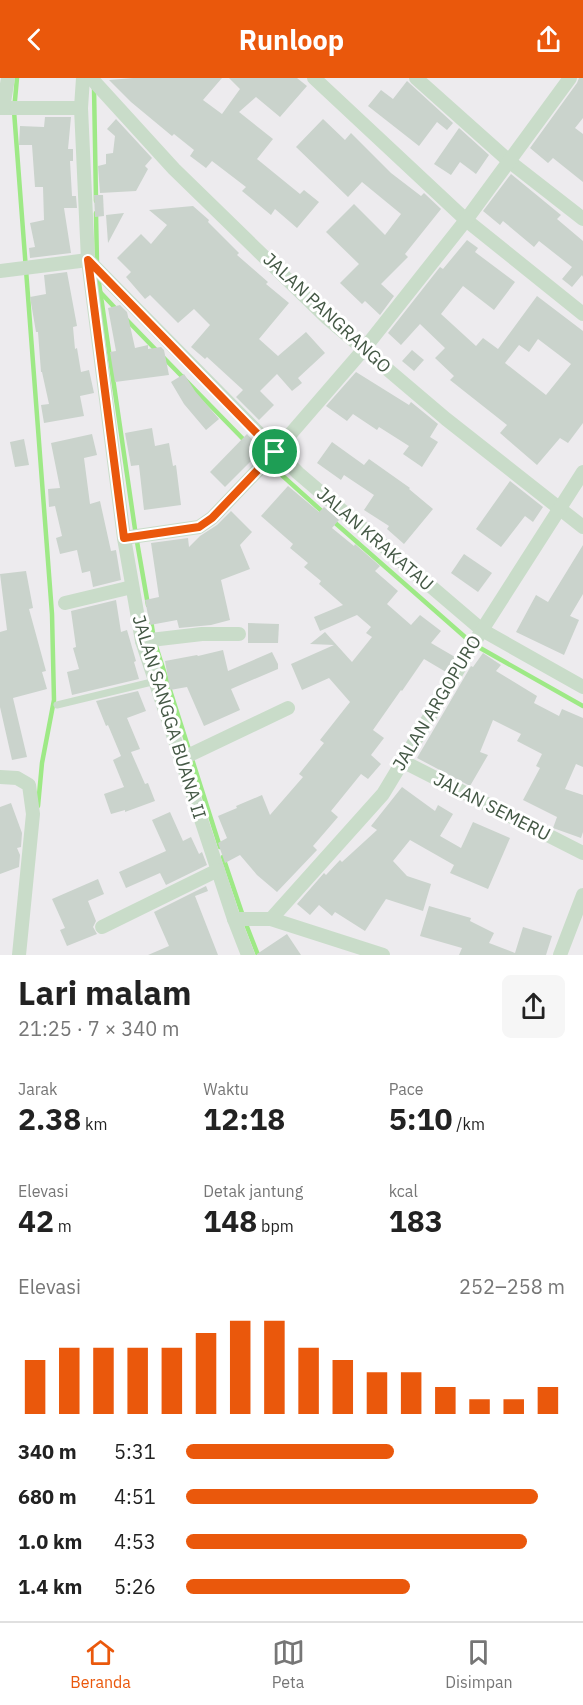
<!DOCTYPE html>
<html lang="id">
<head>
<meta charset="utf-8">
<style>
	:root { --surface:#fff; --page:#f6f6f6; --text:#222; --muted:#767676; --line:#e0e0e0; --accent:#ea580c }
	body { margin:0; font-family:"IBM Plex Sans",sans-serif; background:var(--page); color:var(--text); height:100vh; display:flex; flex-direction:column; font-size:22px; white-space:nowrap }
	* { box-sizing:border-box; margin:0 }
	p { font-size:20px; color:var(--muted) }
	.icon { flex:none; width:33px; height:33px; fill:none; stroke:currentColor; stroke-width:2; stroke-linecap:round; stroke-linejoin:round }
	.map { position:relative; height:877px; overflow:hidden }
	.panel { display:flex; flex-direction:column; background:var(--surface); flex:1 }
	.panel>* { flex:none }
	.pin { position:absolute; display:grid; place-items:center; width:51px; height:51px; color:#fff; margin:-26px; border:3px solid #fff; border-radius:50%; box-shadow:0 2px 6px #0007 }
	.round { display:grid; place-items:center; flex:none; width:63px; height:63px; border-radius:9px; background:var(--page) }
	.summary { display:flex; align-items:center; justify-content:space-between; height:102px; padding:0 18px }
	h1 { font-size:33px; font-weight:800; line-height:45px }
	.metrics { display:grid; grid-template-columns:repeat(3,1fr); gap:9px; height:102px; padding:6px 18px }
	.metrics div { display:grid; align-content:center }
	.metrics b { font-size:30px; font-weight:800 }
	.metrics small { font-size:16px; font-weight:400 }
	.metrics p { font-size:16px }
	.chart { height:168px; padding:12px 18px }
	.chart p { display:flex; justify-content:space-between }
	.chart svg { width:100%; height:108px; margin-top:6px; stroke:var(--accent); stroke-width:6 }
	ul { padding:0 18px; list-style:none; font-size:20px }
	li { display:grid; grid-template-columns:96px 72px 1fr; align-items:center; height:45px }
	li i { height:15px; border-radius:8px; background:var(--accent) }
	header { display:flex; justify-content:space-between; align-items:center; height:78px; padding:0 18px; background:var(--accent); color:#fff; font-size:27px; font-weight:800 }
	.menu { display:flex; justify-content:space-around; align-items:center; height:84px; border-top:2px solid var(--line); background:var(--surface); font-size:16px; color:var(--muted) }
	.menu a { display:grid; justify-items:center; gap:3px }
	.menu .active { color:var(--accent) }
	.map>svg:first-child { display:block }
	.lines { fill:none; stroke-linecap:round; stroke-linejoin:round }
	.stream { stroke:#9ee986; stroke-width:4.5 }
	.building { fill:#cad3cc; fill-rule:evenodd }
	.lane { stroke:#c9dcc9; stroke-width:7 }
	.street { stroke:#c9dcc9; stroke-width:14 }
	.route-casing { stroke:#fff; stroke-width:12 }
	.route { stroke:#ea580c; stroke-width:8 }
	.labels { text-anchor:middle; stroke-width:6; stroke-linejoin:round; paint-order:stroke }
	.street-label { font-size:18px; fill:#445845; stroke:#fff }
</style>
</head>
<body>
<header><svg class="icon" aria-label="back" viewBox="0 0 24 24"><path d="M15 5l-7 7 7 7"/></svg>Runloop<svg class="icon" aria-label="share" viewBox="0 0 24 24"><path d="M12 15V3M7 8l5-5 5 5M5 13v7h14v-7"/></svg></header>
<div class="map">
<svg width="583" height="877" viewBox="0 0 583 877">
	<rect width="100%" height="100%" fill="#edebee"/>
	<g class="lines">
		<g class="stream">
			<path d="M 17,0 L 14,33 L 52,536 L 54,622 L 42,685 L 38,728"/>
			<path d="M 94,9 L 96,123"/>
			<path d="M 96,135 L 97,186"/>
			<path d="M 98,198 L 136,458 L 148,527"/>
			<path d="M 101,215 L 117,232"/>
			<path d="M 125,240 L 157,273"/>
			<path d="M 163,279 L 245,363"/>
			<path d="M 255,373 L 325,436"/>
			<path d="M 333,443 L 473,566 L 583,628"/>
			<path d="M 151,542 L 154,562 L 220,769"/>
			<path d="M 223,779 L 244,841 L 258,877"/>
		</g>
	</g>
	<g class="building">
		<path d="M 133,0 L 222,0 L 203,22 L 222,36 L 240,11 L 229,0 L 297,0 L 307,8 L 280,39 L 256,19 L 239,34 L 273,61 L 257,81 L 300,116 L 304,112 L 319,124 L 297,150 L 275,131 L 271,137 L 242,113 L 246,109 L 212,83 L 206,90 L 190,78 L 194,72 L 174,56 L 172,58 L 131,24 L 109,2 Z"/>
		<path d="M 579,0 L 583,0 L 583,40 L 575,50 L 583,56 L 583,104 L 553,80 L 548,85 L 530,70 L 577,5 Z"/>
		<path d="M 407,3 L 453,45 L 447,52 L 437,44 L 419,68 L 368,28 L 381,12 L 393,21 Z"/>
		<path d="M 45,39 L 71,39 L 68,71 L 73,71 L 73,83 L 70,83 L 72,118 L 76,118 L 77,130 L 64,130 L 71,175 L 30,180 L 29,170 L 35,169 L 30,145 L 44,142 L 43,109 L 35,109 L 32,67 L 19,67 L 20,48 L 44,49 Z"/>
		<path d="M 116,41 L 152,80 L 145,88 L 148,91 L 136,113 L 100,115 L 98,88 L 106,86 L 106,76 L 113,75 L 115,58 L 107,51 Z"/>
		<path d="M 323,41 L 345,62 L 351,55 L 391,95 L 421,118 L 424,115 L 441,131 L 405,176 L 408,179 L 381,206 L 394,218 L 380,237 L 365,223 L 362,226 L 340,205 L 359,186 L 326,154 L 354,126 L 385,157 L 401,136 L 362,104 L 348,119 L 296,69 Z"/>
		<path d="M 459,50 L 489,77 L 476,96 L 460,84 L 451,97 L 434,86 Z"/>
		<path d="M 511,96 L 561,137 L 557,141 L 583,163 L 583,199 L 582,197 L 572,209 L 562,201 L 572,189 L 539,163 L 534,169 L 503,143 L 500,147 L 483,133 Z"/>
		<path d="M 94,117 L 103,117 L 104,138 L 95,139 Z"/>
		<path d="M 193,128 L 209,142 L 208,144 L 239,175 L 237,177 L 268,204 L 266,206 L 289,225 L 259,261 L 278,278 L 306,254 L 325,275 L 298,300 L 302,305 L 292,313 L 277,296 L 260,313 L 274,327 L 259,342 L 236,319 L 243,312 L 207,279 L 205,281 L 191,269 L 210,247 L 194,231 L 178,245 L 150,217 L 145,221 L 126,199 L 131,194 L 117,180 L 141,156 L 151,166 L 167,147 L 149,132 Z"/>
		<path d="M 124,135 L 108,165 L 106,137 Z"/>
		<path d="M 467,162 L 478,170 L 475,174 L 515,204 L 494,232 L 463,208 L 441,236 L 476,268 L 483,260 L 498,271 L 537,218 L 583,253 L 583,345 L 568,365 L 560,360 L 537,387 L 500,355 L 507,347 L 450,302 L 454,298 L 435,280 L 445,270 L 420,246 L 401,267 L 388,255 L 440,189 L 443,191 ZM 538,261 L 571,286 L 546,317 L 505,285 L 519,267 L 529,274 Z"/>
		<path d="M 67,194 L 77,248 L 73,249 L 75,271 L 77,270 L 81,294 L 89,292 L 94,315 L 80,318 L 84,338 L 44,345 L 41,327 L 49,326 L 42,294 L 41,294 L 38,254 L 36,254 L 30,219 L 46,216 L 44,197 Z"/>
		<path d="M 120,227 L 127,234 L 135,270 L 148,267 L 148,271 L 161,269 L 164,272 L 169,297 L 115,304 L 110,274 L 116,273 L 108,230 Z"/>
		<path d="M 412,272 L 424,282 L 414,293 L 402,283 Z"/>
		<path d="M 356,294 L 409,327 L 411,324 L 438,346 L 430,359 L 438,364 L 422,389 L 403,376 L 409,368 L 379,349 L 377,352 L 353,336 L 347,343 L 326,328 Z"/>
		<path d="M 184,296 L 195,313 L 219,341 L 206,352 L 184,326 L 171,304 Z"/>
		<path d="M 152,350 L 155,368 L 169,365 L 173,388 L 176,387 L 181,427 L 144,432 L 139,387 L 131,388 L 125,355 Z"/>
		<path d="M 92,356 L 97,377 L 84,380 L 90,426 L 100,423 L 111,473 L 116,472 L 121,502 L 93,509 L 90,493 L 82,495 L 77,472 L 60,476 L 56,460 L 62,458 L 55,428 L 49,429 L 48,411 L 60,410 L 51,365 Z"/>
		<path d="M 247,356 L 262,372 L 225,409 L 210,394 Z"/>
		<path d="M 24,361 L 29,387 L 15,389 L 10,364 Z"/>
		<path d="M 332,364 L 364,387 L 369,381 L 410,410 L 409,411 L 433,431 L 404,466 L 387,451 L 389,448 L 364,432 L 374,417 L 344,397 L 341,402 L 317,385 Z"/>
		<path d="M 510,403 L 543,429 L 533,444 L 525,438 L 501,469 L 476,451 Z"/>
		<path d="M 288,408 L 319,434 L 324,429 L 339,442 L 332,450 L 354,468 L 355,466 L 380,488 L 375,493 L 398,513 L 387,526 L 411,547 L 420,537 L 441,553 L 431,565 L 455,579 L 446,594 L 424,581 L 402,613 L 401,612 L 373,652 L 384,660 L 371,677 L 381,686 L 368,701 L 361,696 L 331,733 L 338,739 L 313,768 L 317,772 L 277,814 L 257,797 L 240,777 L 225,785 L 218,765 L 227,760 L 218,738 L 237,730 L 236,728 L 262,717 L 270,737 L 303,699 L 299,696 L 324,665 L 320,662 L 350,624 L 329,600 L 302,612 L 291,586 L 334,567 L 310,566 L 325,554 L 352,584 L 372,559 L 366,555 L 371,549 L 357,537 L 320,553 L 314,539 L 343,527 L 319,506 L 321,503 L 304,489 L 308,485 L 290,470 L 293,466 L 261,438 Z"/>
		<path d="M 231,433 L 252,454 L 240,467 L 250,491 L 221,502 L 230,542 L 211,547 L 179,550 L 177,542 L 150,547 L 145,522 L 159,519 L 151,465 L 188,460 L 189,469 L 200,458 L 217,447 Z"/>
		<path d="M 583,467 L 583,516 L 570,538 L 579,542 L 564,577 L 516,554 L 536,517 L 548,524 Z"/>
		<path d="M 464,476 L 492,495 L 478,514 L 451,495 Z"/>
		<path d="M 26,493 L 33,530 L 29,531 L 46,593 L 42,594 L 47,611 L 13,620 L 27,679 L 12,682 L 0,629 L 0,554 L 7,552 L 0,496 Z"/>
		<path d="M 116,522 L 121,554 L 127,552 L 136,583 L 134,584 L 139,601 L 72,617 L 67,594 L 79,591 L 73,570 L 76,569 L 71,533 Z"/>
		<path d="M 248,545 L 279,546 L 278,565 L 248,565 Z"/>
		<path d="M 223,572 L 228,593 L 272,574 L 278,586 L 278,591 L 231,611 L 240,632 L 204,648 L 187,609 L 170,612 L 165,583 L 197,577 L 198,578 Z"/>
		<path d="M 483,575 L 501,587 L 496,593 L 537,618 L 534,625 L 559,638 L 562,631 L 583,640 L 583,689 L 576,686 L 565,711 L 583,717 L 583,754 L 581,760 L 553,750 L 557,739 L 523,722 L 540,690 L 536,688 L 542,676 L 517,663 L 521,656 L 493,642 L 480,674 L 488,677 L 470,708 L 417,680 L 471,588 L 473,589 Z"/>
		<path d="M 138,613 L 146,633 L 127,640 L 140,671 L 131,674 L 145,706 L 148,705 L 155,723 L 125,734 L 125,732 L 111,736 L 104,716 L 124,709 L 113,682 L 121,678 L 108,647 L 106,648 L 96,623 Z"/>
		<path d="M 402,709 L 435,733 L 438,727 L 453,736 L 440,758 L 461,770 L 473,744 L 510,760 L 488,811 L 450,795 L 454,787 L 410,762 L 393,783 L 407,798 L 431,806 L 423,833 L 386,821 L 365,853 L 335,834 L 332,838 L 319,827 L 310,837 L 297,826 L 324,795 L 326,797 L 340,782 L 342,784 L 377,752 L 371,748 Z"/>
		<path d="M 11,725 L 22,755 L 21,769 L 17,770 L 20,777 L 19,789 L 0,796 L 0,729 Z"/>
		<path d="M 170,734 L 183,763 L 191,759 L 199,776 L 202,774 L 207,787 L 166,807 L 160,795 L 126,810 L 119,794 L 166,773 L 152,742 Z"/>
		<path d="M 98,801 L 104,816 L 88,823 L 96,843 L 93,849 L 97,856 L 67,868 L 60,852 L 65,850 L 52,821 Z"/>
		<path d="M 206,808 L 208,813 L 195,818 L 218,877 L 148,877 L 169,868 L 154,834 Z"/>
		<path d="M 429,828 L 471,840 L 470,843 L 494,855 L 489,865 L 515,875 L 523,849 L 552,858 L 546,877 L 459,877 L 462,870 L 420,858 Z"/>
		<path d="M 287,856 L 301,877 L 257,877 L 257,876 Z"/>
	</g>
	<g class="lines">
		<path class="lane" d="M 57,627 L 156,603"/>
		<g class="street">
			<path d="M 83,0 L 81,30 L 88,182 L 124,460 L 142,563 L 234,841 L 248,877"/>
			<path d="M 91,0 L 174,91 L 327,240 L 446,341 L 583,449"/>
			<path d="M 314,0 L 466,142 L 583,236"/>
			<path d="M 416,0 L 510,84 L 583,141"/>
			<path d="M 0,30 L 81,30"/>
			<path d="M 3,30 L 8,0"/>
			<path d="M 88,182 L 298,395 L 482,552 L 583,609"/>
			<path d="M 0,193 L 88,182"/>
			<path d="M 124,460 L 199,449 L 212,440 L 275,374 L 364,271 L 466,142 L 570,0"/>
			<path d="M 65,525 L 132,509"/>
			<path d="M 142,563 L 202,556 L 239,556"/>
			<path d="M 181,681 L 288,630"/>
			<path d="M 402,683 L 583,775"/>
			<path d="M 0,699 L 17,700 L 29,707 L 33,736 L 19,877"/>
			<path d="M 234,841 L 271,841 L 383,877"/>
			<path d="M 271,841 L 383,716 L 482,552 L 583,394"/>
			<path d="M 102,849 L 218,792"/>
			<path d="M 560,877 L 583,817"/>
		</g>
	</g>
	<g class="lines">
		<defs>
			<path id="route" d="M 88,182 L 275,374 L 212,440 L 199,449 L 124,460 Z"/>
		</defs>
		<use href="#route" class="route-casing"/>
		<use href="#route" class="route"/>
	</g>
	<g class="labels">
		<g class="street-label">
			<text transform="translate(327 235) rotate(43)" y="6">JALAN PANGRANGO</text>
			<text transform="translate(375 461) rotate(41)" y="6">JALAN KRAKATAU</text>
			<text transform="translate(437 625) rotate(-59)" y="6">JALAN ARGOPURO</text>
			<text transform="translate(169 639) rotate(73)" y="6">JALAN SANGGA BUANA II</text>
			<text transform="translate(492 729) rotate(27)" y="6">JALAN SEMERU</text>
		</g>
	</g>
</svg>
<div class="pin" style="left:275px;top:374px;background:#1e9e55"><svg class="icon" aria-label="arrive" viewBox="0 0 24 24"><path d="M6 21V4h12l-3 4 3 4H6"/></svg></div>
</div>
<section class="panel">
<div class="summary"><div><h1>Lari malam</h1><p>21:25 · 7 × 340 m</p></div><a class="round"><svg class="icon" aria-label="share" viewBox="0 0 24 24"><path d="M12 15V3M7 8l5-5 5 5M5 13v7h14v-7"/></svg></a></div>
<div class="metrics">
<div><p>Jarak</p><b>2.38<small> km</small></b></div>
<div><p>Waktu</p><b>12:18</b></div>
<div><p>Pace</p><b>5:10<small> /km</small></b></div>
</div>
<div class="metrics">
<div><p>Elevasi</p><b>42<small> m</small></b></div>
<div><p>Detak jantung</p><b>148<small> bpm</small></b></div>
<div><p>kcal</p><b>183</b></div>
</div>
<div class="chart"><p><span>Elevasi</span>252–258 m</p>
<svg viewBox="0 0 160 44" preserveAspectRatio="none"><path d="M5 44V22M15 44V17M25 44V17M35 44V17M45 44V17M55 44V11M65 44V6M75 44V6M85 44V17M95 44V22M105 44V27M115 44V27M125 44V33M135 44V38M145 44V38M155 44V33"/></svg>
</div>
<ul>
<li><b>340 m</b>5:31<i style="width:55%"></i></li>
<li><b>680 m</b>4:51<i style="width:93%"></i></li>
<li><b>1.0 km</b>4:53<i style="width:90%"></i></li>
<li><b>1.4 km</b>5:26<i style="width:59%"></i></li>
</ul>
</section>
<nav class="menu">
<a class="active"><svg class="icon" aria-label="home" viewBox="0 0 24 24"><path d="M3 11l9-7 9 7M6 9v11h12V9"/></svg>Beranda</a>
<a><svg class="icon" aria-label="map" viewBox="0 0 24 24"><path d="M3 6l6-2 6 2 6-2v14l-6 2-6-2-6 2zM9 4v14M15 6v14"/></svg>Peta</a>
<a><svg class="icon" aria-label="saved" viewBox="0 0 24 24"><path d="M7 4h10v16l-5-4-5 4z"/></svg>Disimpan</a>
</nav>
</body>
</html>
